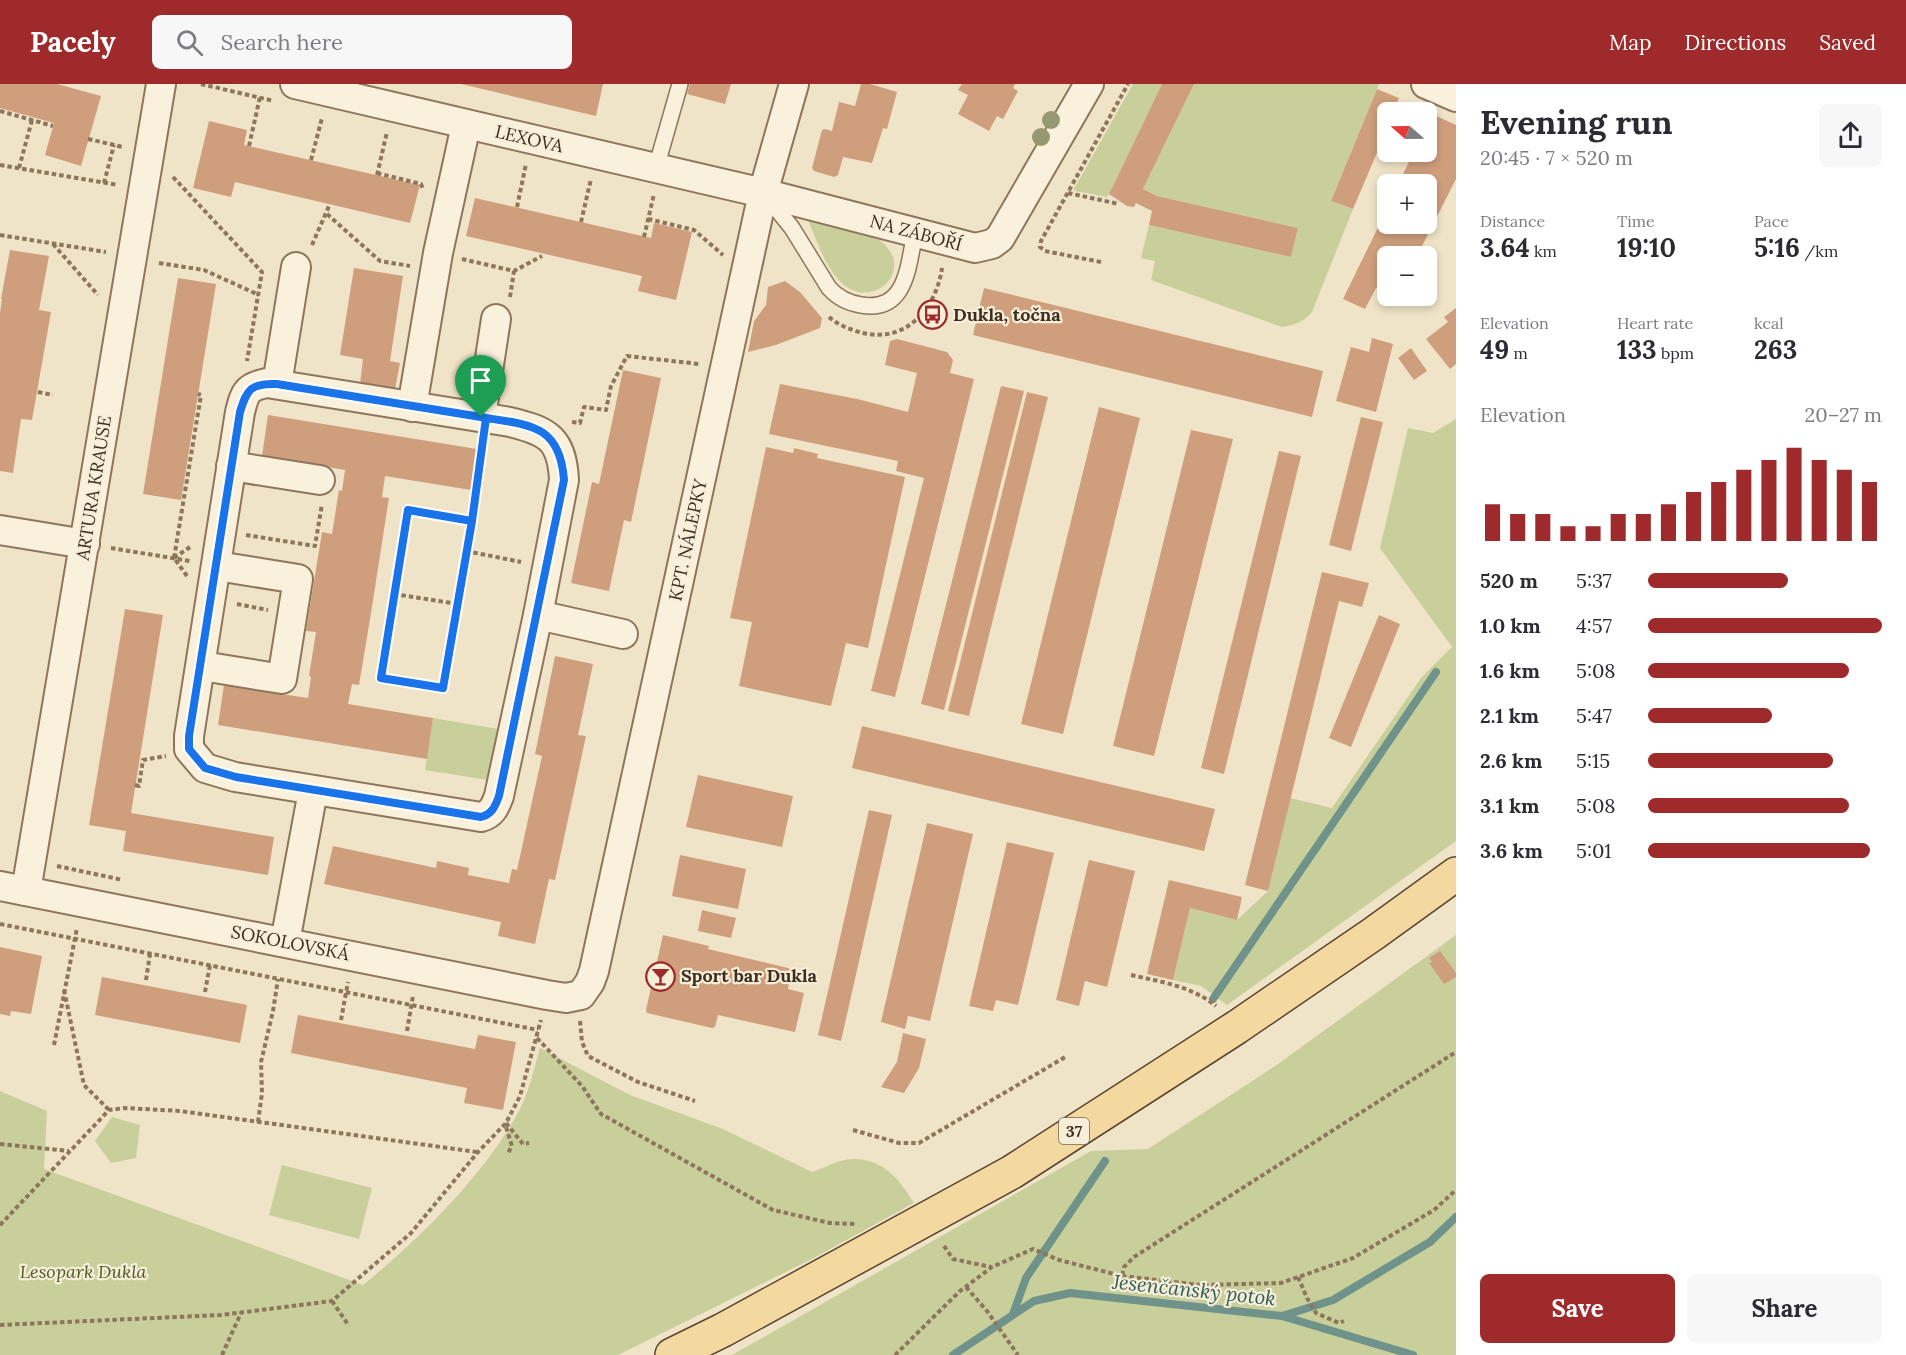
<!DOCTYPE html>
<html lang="en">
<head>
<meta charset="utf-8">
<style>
	:root { --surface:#fff; --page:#f7f7f7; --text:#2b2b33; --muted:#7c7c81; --accent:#9e2a2b }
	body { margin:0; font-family:Lora,serif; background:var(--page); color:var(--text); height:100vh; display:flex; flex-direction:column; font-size:22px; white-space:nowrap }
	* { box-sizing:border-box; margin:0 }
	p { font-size:20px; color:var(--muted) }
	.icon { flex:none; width:33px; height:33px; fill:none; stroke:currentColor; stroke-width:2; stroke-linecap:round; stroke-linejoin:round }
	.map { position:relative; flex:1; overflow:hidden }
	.side { display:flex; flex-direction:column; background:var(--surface); width:450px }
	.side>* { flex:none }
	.needle { width:39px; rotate:290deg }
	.buttons { position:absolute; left:1377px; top:18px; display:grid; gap:12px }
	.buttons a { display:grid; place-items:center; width:60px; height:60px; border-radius:9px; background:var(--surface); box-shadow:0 3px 9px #0003; font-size:30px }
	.pin { position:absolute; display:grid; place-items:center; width:51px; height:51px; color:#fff; margin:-62px -26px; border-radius:50% 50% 50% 0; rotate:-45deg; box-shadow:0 0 6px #0007 }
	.pin .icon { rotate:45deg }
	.round { display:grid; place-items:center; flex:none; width:63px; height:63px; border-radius:9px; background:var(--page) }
	.summary { display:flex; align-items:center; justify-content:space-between; height:102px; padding:0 24px }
	h1 { font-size:33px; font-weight:700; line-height:45px }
	.metrics { display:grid; grid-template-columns:repeat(3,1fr); gap:9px; height:102px; padding:6px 24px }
	.metrics div { display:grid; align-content:center }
	.metrics b { font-size:26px; font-weight:700 }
	.metrics small { font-size:16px; font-weight:400 }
	.metrics p { font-size:16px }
	.chart { height:168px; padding:12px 24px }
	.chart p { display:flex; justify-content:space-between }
	.chart svg { width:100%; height:108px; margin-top:6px; stroke:var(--accent); stroke-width:6 }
	.cta { display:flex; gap:12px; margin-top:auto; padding:12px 24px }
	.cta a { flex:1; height:69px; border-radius:9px; background:var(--accent); color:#fff; font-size:24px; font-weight:700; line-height:69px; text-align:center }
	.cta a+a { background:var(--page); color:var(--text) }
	ul { padding:0 24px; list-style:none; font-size:20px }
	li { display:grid; grid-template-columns:96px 72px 1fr; align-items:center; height:45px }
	li i { height:15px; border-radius:8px; background:var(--accent) }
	header { display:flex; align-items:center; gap:36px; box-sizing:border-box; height:84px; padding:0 30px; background:var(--accent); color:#fff }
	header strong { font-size:28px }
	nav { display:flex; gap:33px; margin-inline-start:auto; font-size:21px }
	.search { width:420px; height:54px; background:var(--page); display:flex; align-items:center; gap:15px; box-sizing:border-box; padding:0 21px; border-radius:9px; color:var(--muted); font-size:22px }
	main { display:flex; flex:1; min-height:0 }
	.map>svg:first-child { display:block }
	.green { fill:#c9cf9b }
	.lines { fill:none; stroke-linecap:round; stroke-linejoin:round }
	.stream { stroke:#6f938a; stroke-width:8 }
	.building { fill:#cf9f7d }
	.lane-casing { stroke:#8d765c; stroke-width:18 }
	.street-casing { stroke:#8d765c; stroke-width:32 }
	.primary-casing { stroke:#5b4430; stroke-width:36 }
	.path { stroke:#8d765c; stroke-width:4; stroke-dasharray:4.5 3; stroke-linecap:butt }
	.lane { stroke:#faf1dc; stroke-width:15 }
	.street { stroke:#faf1dc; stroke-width:28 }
	.primary { stroke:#f3d9a0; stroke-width:33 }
	.tree { fill:#96986f }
	.route-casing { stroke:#fff; stroke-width:12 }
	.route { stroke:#1a73e8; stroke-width:8 }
	.labels { text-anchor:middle; stroke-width:4.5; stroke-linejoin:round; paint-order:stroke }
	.shield { fill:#f7eed8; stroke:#756857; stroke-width:1.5 }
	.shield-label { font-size:16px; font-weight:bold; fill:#3d2e20 }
	.street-label { font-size:18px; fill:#3d2e20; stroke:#f7eed8 }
	.poi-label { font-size:18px; font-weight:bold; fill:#3d2e20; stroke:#f7eed8; text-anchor:start }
	.park-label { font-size:18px; font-style:italic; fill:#4d5a26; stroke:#f7eed8 }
	.water-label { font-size:20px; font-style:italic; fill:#2f5d5a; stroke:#f7eed8 }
</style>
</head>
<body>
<header>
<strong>Pacely</strong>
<div class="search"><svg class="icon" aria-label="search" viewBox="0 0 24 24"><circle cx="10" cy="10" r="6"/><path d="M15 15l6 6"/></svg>Search here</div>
<nav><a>Map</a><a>Directions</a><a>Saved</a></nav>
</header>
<main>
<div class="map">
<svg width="1456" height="1271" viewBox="0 0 1456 1271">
	<rect width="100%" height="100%" fill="#f0e4c8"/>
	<g class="green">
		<path d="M 1133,0 L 1162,0 L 1109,110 L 1107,113 L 1075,107 L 1074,105 Z"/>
		<path d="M 1194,0 L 1379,0 L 1331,117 L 1353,125 L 1312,228 C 1304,238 1294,241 1282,243 L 1151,196 L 1155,177 L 1141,174 L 1149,141 L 1291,173 L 1298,144 L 1157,112 L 1143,105 Z"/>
		<path d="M 808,136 C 830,141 867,145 883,159 C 914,187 874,225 844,201 C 826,186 817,157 808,136 Z"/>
		<path d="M 1456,335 L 1456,757 L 1227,921 L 1201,902 L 1173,896 L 1190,824 L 1237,836 L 1268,807 L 1290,714 L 1332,724 L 1421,594 L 1452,563 L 1380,464 L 1408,344 L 1433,349 Z"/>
		<path d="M 433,634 L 504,646 L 494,697 L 425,686 Z"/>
		<path d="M 1456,851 L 1456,1271 L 732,1271 L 1091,1067 L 1148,1065 L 1278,980 Z"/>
		<path d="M 540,964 L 630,1011 L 723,1045 L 812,1088 C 824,1084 840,1075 852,1075 C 883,1074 899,1095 914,1119 L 812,1175 L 618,1271 L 0,1271 L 0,1007 L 47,1027 L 44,1085 L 363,1201 C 417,1157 480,1095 515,1034 C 528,1013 533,988 540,964 Z"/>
		<path d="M 112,1033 L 140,1041 L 136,1074 L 111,1079 L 95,1057 Z"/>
		<path d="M 282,1081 L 372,1104 L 359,1155 L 269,1131 Z"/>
	</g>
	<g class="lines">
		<g class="stream">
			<path d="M 1213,915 L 1436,588"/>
			<path d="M 1013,1230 L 1026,1194 L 1105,1077"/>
			<path d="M 1282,1232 L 1413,1271"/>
			<path d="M 953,1271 L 1034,1217 L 1070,1209 L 1282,1232 L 1333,1216 L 1430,1158 L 1456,1133"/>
		</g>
	</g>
	<g class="building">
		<path d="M 0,0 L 57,0 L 101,12 L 81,82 L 45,71 L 54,39 L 0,24 Z"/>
		<path d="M 461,0 L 603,0 L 596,32 Z"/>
		<path d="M 690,0 L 731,0 L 725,20 L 687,10 Z"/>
		<path d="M 861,0 L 870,0 L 897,8 L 887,45 L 883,44 L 872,79 L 843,73 L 838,91 L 834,93 L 814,87 L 812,84 L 822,46 L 825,45 L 832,47 L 839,18 L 855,22 Z"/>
		<path d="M 962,0 L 1015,0 L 1013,4 L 1018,7 L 1003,35 L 997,32 L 989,47 L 958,30 L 968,11 L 958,6 Z"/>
		<path d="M 1162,0 L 1194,0 L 1143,105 L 1157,112 L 1298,144 L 1291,173 L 1149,141 L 1152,127 L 1136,119 L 1134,123 L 1127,122 L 1109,110 Z"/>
		<path d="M 1377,5 L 1399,14 L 1393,28 L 1388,28 L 1388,43 L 1353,125 L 1331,117 Z"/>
		<path d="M 1432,30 L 1456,41 L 1456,95 L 1417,172 L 1388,172 L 1388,210 L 1376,204 L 1365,225 L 1343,215 L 1388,123 L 1388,140 L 1426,140 L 1426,100 L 1398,100 L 1414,68 L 1426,68 L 1426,42 Z"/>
		<path d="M 209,37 L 247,46 L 244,61 L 420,101 L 410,139 L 235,98 L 231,113 L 193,104 Z"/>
		<path d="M 475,114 L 651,154 L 654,139 L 692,148 L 676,216 L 638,207 L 642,192 L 466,152 Z"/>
		<path d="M 10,166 L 49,172 L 39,226 L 51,228 L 32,336 L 21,335 L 13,389 L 0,387 L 0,229 L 2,215 L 1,215 Z"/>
		<path d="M 354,184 L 403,192 L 390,277 L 400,279 L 395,305 L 360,300 L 363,275 L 340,271 Z"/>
		<path d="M 178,194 L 216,200 L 181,416 L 143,410 Z"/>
		<path d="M 785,197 L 800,208 L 822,234 L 820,244 L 776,261 L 748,268 L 754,237 L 766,221 L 768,203 Z"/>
		<path d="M 984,204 L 1323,287 L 1312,333 L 973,251 Z"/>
		<path d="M 1456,224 L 1456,280 L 1450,285 L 1426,255 L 1448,238 L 1444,233 Z"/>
		<path d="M 1372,254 L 1393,260 L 1376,328 L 1336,317 L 1351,263 L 1369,268 Z"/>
		<path d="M 897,255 L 947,268 L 953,276 L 950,289 L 974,295 L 895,613 L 871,607 L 924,394 L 896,387 L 898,377 L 769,350 L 780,300 L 857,315 L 908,328 L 917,289 L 885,281 L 890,257 Z"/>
		<path d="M 1411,264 L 1427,287 L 1414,296 L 1398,274 Z"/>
		<path d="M 623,286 L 661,294 L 631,438 L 624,436 L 609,507 L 571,499 L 592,398 L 599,400 Z"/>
		<path d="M 1001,302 L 1024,307 L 944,626 L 921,620 Z"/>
		<path d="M 1027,308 L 1048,313 L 969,632 L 948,627 Z"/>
		<path d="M 1099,323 L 1140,334 L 1063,650 L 1021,640 Z"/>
		<path d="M 268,331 L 477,365 L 471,406 L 385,392 L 382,413 L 389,414 L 371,529 L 359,601 L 352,600 L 348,620 L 433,634 L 427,675 L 218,641 L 224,601 L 308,614 L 311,593 L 309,592 L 316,548 L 306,547 L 322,448 L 332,450 L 339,406 L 342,407 L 345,386 L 262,372 Z"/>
		<path d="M 1361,333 L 1383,338 L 1351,467 L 1329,461 Z"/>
		<path d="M 1191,346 L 1233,355 L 1154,672 L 1113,662 Z"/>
		<path d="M 766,363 L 793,369 L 794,364 L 818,370 L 817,374 L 905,393 L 868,564 L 846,559 L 831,622 L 739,602 L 752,538 L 730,534 Z"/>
		<path d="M 1279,367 L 1301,372 L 1224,690 L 1201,684 Z"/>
		<path d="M 1322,488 L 1369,499 L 1362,523 L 1339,517 L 1268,807 L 1245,801 Z"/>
		<path d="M 125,525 L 163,531 L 131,729 L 274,753 L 268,791 L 123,767 L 126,747 L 89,741 Z"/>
		<path d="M 1379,531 L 1400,540 L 1351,663 L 1329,654 Z"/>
		<path d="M 555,572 L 593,580 L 578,651 L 586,652 L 555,796 L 549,795 L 535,860 L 498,852 L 501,838 L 324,800 L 333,762 L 436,784 L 437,777 L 469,784 L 468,791 L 509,799 L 512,785 L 517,786 L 542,672 L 535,670 Z"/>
		<path d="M 862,642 L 1215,725 L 1204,767 L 852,684 Z"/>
		<path d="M 698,691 L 793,712 L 782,763 L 686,743 Z"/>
		<path d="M 869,726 L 892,731 L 841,957 L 818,951 Z"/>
		<path d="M 927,739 L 973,750 L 930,937 L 908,932 L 905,945 L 881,938 Z"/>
		<path d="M 1007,758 L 1054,769 L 1018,921 L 996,916 L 993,927 L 969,922 Z"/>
		<path d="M 680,771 L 746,785 L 738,825 L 672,812 Z"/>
		<path d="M 1089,776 L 1135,787 L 1107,903 L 1085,897 L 1079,922 L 1056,916 Z"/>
		<path d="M 1169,796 L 1242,813 L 1237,836 L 1190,824 L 1173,896 L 1147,890 Z"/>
		<path d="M 702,826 L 736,834 L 731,854 L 698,847 Z"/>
		<path d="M 663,851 L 709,862 L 708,865 L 792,885 L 788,905 L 804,909 L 795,948 L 718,931 L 715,943 L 712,944 L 647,929 L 646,926 Z"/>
		<path d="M 0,863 L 42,872 L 31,930 L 11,927 L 10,932 L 0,930 Z"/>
		<path d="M 1440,867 L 1456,889 L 1456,893 L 1444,900 L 1429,879 L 1432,878 L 1429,874 Z"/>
		<path d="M 102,893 L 247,921 L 240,959 L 95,931 Z"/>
		<path d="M 298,931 L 475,965 L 478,951 L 516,958 L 503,1026 L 464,1019 L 467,1004 L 291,969 Z"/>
		<path d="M 903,949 L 926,955 L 919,984 L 904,1009 L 881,1003 L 897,978 Z"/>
	</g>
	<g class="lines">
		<defs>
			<g id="lane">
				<path d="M 656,84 L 680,0"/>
				<path d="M 767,113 L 792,144 L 829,204 C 838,214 848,219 861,221 C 907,229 908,181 915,149"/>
			</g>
			<g id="street">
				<path d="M 295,0 L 763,109 L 975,164 L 992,160 L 1000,154 L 1089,0"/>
				<path d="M 1426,0 L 1456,13"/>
				<path d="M 267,299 L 510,338 C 548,347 562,355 564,396 L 538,531 L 499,712 C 495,723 492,730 481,733 L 235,693 L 205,684 L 189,665 L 189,652 L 240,328 C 245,309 246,303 267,299 Z"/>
				<path d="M 277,300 L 296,183"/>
				<path d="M 412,323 L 438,169 L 466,41"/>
				<path d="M 481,333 L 496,235"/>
				<path d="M 231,382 L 320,396"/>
				<path d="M 0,446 L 85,460"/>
				<path d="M 538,531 L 623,550"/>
				<path d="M 202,582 L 282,595 L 298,495 L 217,482"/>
				<path d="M 0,802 L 547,911 L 566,914 L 581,911 L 590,898 L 594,887 L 763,109 L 794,0"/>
				<path d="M 26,807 L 161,0"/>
				<path d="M 285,858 L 313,707"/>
			</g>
			<path id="primary" d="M 672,1271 L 723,1246 L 1012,1088 L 1237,943 L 1373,850 L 1456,790"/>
		</defs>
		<use href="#lane" class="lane-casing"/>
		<use href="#street" class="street-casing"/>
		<use href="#primary" class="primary-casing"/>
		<g class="path">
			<path d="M 201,0 L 274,17"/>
			<path d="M 0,27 L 53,42"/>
			<path d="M 88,55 L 123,63"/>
			<path d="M 249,62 L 260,13"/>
			<path d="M 311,76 L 322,34"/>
			<path d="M 0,81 L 118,101"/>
			<path d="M 19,84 L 32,36"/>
			<path d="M 377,89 L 421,100 L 423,105"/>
			<path d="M 377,91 L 387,48"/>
			<path d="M 173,93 L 262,188 L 247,277"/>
			<path d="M 104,99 L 114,61"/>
			<path d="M 1068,109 L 1119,120"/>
			<path d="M 517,123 L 526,80"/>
			<path d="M 327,130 L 380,177 L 410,182"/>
			<path d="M 648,135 L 694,146 L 723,171"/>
			<path d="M 581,138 L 591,95"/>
			<path d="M 0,151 L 106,168"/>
			<path d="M 644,153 L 654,110"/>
			<path d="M 53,160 L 98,211"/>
			<path d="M 312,161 L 329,122"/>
			<path d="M 462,175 L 514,187 L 542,172"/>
			<path d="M 1101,178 L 1045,167 L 1040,163 L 1041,157 L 1128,0"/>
			<path d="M 159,179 L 204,186 L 259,211"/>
			<path d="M 510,213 L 514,187"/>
			<path d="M 829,233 C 838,241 851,246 863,249 C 906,259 936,225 942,184"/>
			<path d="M 38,308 L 53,311"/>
			<path d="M 572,338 L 580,339 L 584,323 L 606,326 L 611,302 L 627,272 L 699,280"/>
			<path d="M 472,437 L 482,360"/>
			<path d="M 246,451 L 315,462 L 322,420"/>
			<path d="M 111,464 L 190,477"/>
			<path d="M 466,467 L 521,478"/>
			<path d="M 174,474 L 190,463"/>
			<path d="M 187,492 L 174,474 L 201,311 L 198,310"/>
			<path d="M 394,510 L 458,520"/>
			<path d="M 237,520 L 268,526"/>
			<path d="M 377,593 L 443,604 L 472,437 L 404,425"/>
			<path d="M 381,594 L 407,426"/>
			<path d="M 135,701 L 139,702 L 143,676 L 166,672"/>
			<path d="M 57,782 L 123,796"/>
			<path d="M 0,840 L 538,946"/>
			<path d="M 1131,891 C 1162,898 1191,902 1216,922"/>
			<path d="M 146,896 L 150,870"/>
			<path d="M 64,906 L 84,1001 L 109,1026"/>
			<path d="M 205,908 L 210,881"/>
			<path d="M 341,936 L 348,898"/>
			<path d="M 580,937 L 582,958 L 588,972 L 638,998 L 695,1017"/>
			<path d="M 407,947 L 413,912"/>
			<path d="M 537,954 L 582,1002 L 601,1030 L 773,1126 L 830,1139 L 855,1140"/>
			<path d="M 54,961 L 77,844"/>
			<path d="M 258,1038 L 262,1009 L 261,978 L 273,927 L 278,895"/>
			<path d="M 506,1039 L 523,1060 L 529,1059"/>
			<path d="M 506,1043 L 512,1062 L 508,1069"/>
			<path d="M 853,1046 L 899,1059 L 919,1059 L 1067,972"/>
			<path d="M 0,1060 L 69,1067"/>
			<path d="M 0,1141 L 109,1026 L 125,1024 L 180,1027 L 477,1068"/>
			<path d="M 944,1162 L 953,1175 L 991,1183"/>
			<path d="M 1122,1192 L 1201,1201 L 1281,1199 L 1353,1174 L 1434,1126 L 1456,1106"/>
			<path d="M 1298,1193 L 1307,1214 L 1316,1229 L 1339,1239 L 1344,1237"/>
			<path d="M 966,1203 L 987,1227 L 1018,1271"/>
			<path d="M 332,1217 L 349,1242"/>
			<path d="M 0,1241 L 221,1231 L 332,1217 L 411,1149 L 478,1068 L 506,1039 L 520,1012 L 541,936"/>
			<path d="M 222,1271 L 241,1229"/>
			<path d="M 895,1271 L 960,1207 L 992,1183 L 1033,1165 L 1059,1176 L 1122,1192 L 1124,1183 L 1134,1173 L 1456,968"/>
		</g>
		<use href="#lane" class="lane"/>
		<use href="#street" class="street"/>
		<use href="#primary" class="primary"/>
	</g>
	<g class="tree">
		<circle cx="1051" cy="36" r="9"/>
		<circle cx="1041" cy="53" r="9"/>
	</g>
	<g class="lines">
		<defs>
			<path id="route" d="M 481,333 L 277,300 C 251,299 247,305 240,328 L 189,652 L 189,665 L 205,684 L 236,693 L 481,733 C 492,730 495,723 499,712 L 564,396 C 560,342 532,341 486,334 L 472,437 L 443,604 L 381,594 L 408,426 L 472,437 L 486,334 L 481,333"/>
		</defs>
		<use href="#route" class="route-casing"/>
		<use href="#route" class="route"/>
	</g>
	<defs>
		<symbol id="bus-ring" viewBox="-11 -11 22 22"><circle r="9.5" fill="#f7eed8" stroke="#9e2a2b" stroke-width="1.5"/><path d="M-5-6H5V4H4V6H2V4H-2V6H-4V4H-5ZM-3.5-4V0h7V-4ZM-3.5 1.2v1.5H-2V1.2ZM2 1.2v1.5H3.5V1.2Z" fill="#9e2a2b"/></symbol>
		<symbol id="bar-ring" viewBox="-11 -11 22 22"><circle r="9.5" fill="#f7eed8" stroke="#9e2a2b" stroke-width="1.5"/><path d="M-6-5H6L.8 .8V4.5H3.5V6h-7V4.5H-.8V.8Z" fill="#9e2a2b"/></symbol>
	</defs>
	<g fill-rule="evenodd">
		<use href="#bus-ring" x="916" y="214" width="33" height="33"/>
		<use href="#bar-ring" x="644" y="876" width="33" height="33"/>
	</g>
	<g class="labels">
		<rect class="shield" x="1059" y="1034" width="30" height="26" rx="4.5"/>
		<g class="shield-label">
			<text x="1074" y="1053">37</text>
		</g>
		<g class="street-label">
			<text transform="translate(529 55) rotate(13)" y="6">LEXOVA</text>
			<text transform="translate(916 149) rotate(15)" y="6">NA ZÁBOŘÍ</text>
			<text transform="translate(94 404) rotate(-81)" y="6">ARTURA KRAUSE</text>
			<text transform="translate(688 456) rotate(-78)" y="6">KPT. NÁLEPKY</text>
			<text transform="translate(290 859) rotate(11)" y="6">SOKOLOVSKÁ</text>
		</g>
		<g class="poi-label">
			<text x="953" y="237">Dukla, točna</text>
			<text x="681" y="898">Sport bar Dukla</text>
		</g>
		<g class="park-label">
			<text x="83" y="1194">Lesopark Dukla</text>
		</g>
		<g class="water-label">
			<text transform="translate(1194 1206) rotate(6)" y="7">Jesenčanský potok</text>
		</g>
	</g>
</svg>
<div class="buttons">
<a><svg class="needle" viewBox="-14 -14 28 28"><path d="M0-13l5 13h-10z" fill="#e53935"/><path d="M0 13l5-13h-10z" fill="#7c7c81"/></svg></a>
<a>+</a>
<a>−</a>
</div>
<div class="pin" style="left:481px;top:333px;background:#1e9e55"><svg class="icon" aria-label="arrive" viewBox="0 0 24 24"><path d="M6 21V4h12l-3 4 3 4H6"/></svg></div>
</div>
<section class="side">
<div class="summary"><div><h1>Evening run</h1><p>20:45 · 7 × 520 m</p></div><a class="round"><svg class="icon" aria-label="share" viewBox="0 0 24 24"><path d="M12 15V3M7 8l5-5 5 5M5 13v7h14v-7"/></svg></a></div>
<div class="metrics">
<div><p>Distance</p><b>3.64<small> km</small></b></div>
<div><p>Time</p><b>19:10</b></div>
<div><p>Pace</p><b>5:16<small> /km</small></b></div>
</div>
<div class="metrics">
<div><p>Elevation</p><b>49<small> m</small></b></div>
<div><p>Heart rate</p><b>133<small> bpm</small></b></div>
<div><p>kcal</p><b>263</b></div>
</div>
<div class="chart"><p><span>Elevation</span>20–27 m</p>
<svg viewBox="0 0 160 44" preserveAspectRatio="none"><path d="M5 44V29M15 44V33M25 44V33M35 44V38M45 44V38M55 44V33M65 44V33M75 44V29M85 44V24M95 44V20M105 44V15M115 44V11M125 44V6M135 44V11M145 44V15M155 44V20"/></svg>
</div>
<ul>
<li><b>520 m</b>5:37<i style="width:60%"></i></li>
<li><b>1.0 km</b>4:57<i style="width:100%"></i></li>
<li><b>1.6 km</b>5:08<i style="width:86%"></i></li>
<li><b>2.1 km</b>5:47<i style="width:53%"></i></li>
<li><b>2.6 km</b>5:15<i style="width:79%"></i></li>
<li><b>3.1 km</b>5:08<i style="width:86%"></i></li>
<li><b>3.6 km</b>5:01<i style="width:95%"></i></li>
</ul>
<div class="cta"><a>Save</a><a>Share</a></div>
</section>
</main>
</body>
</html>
